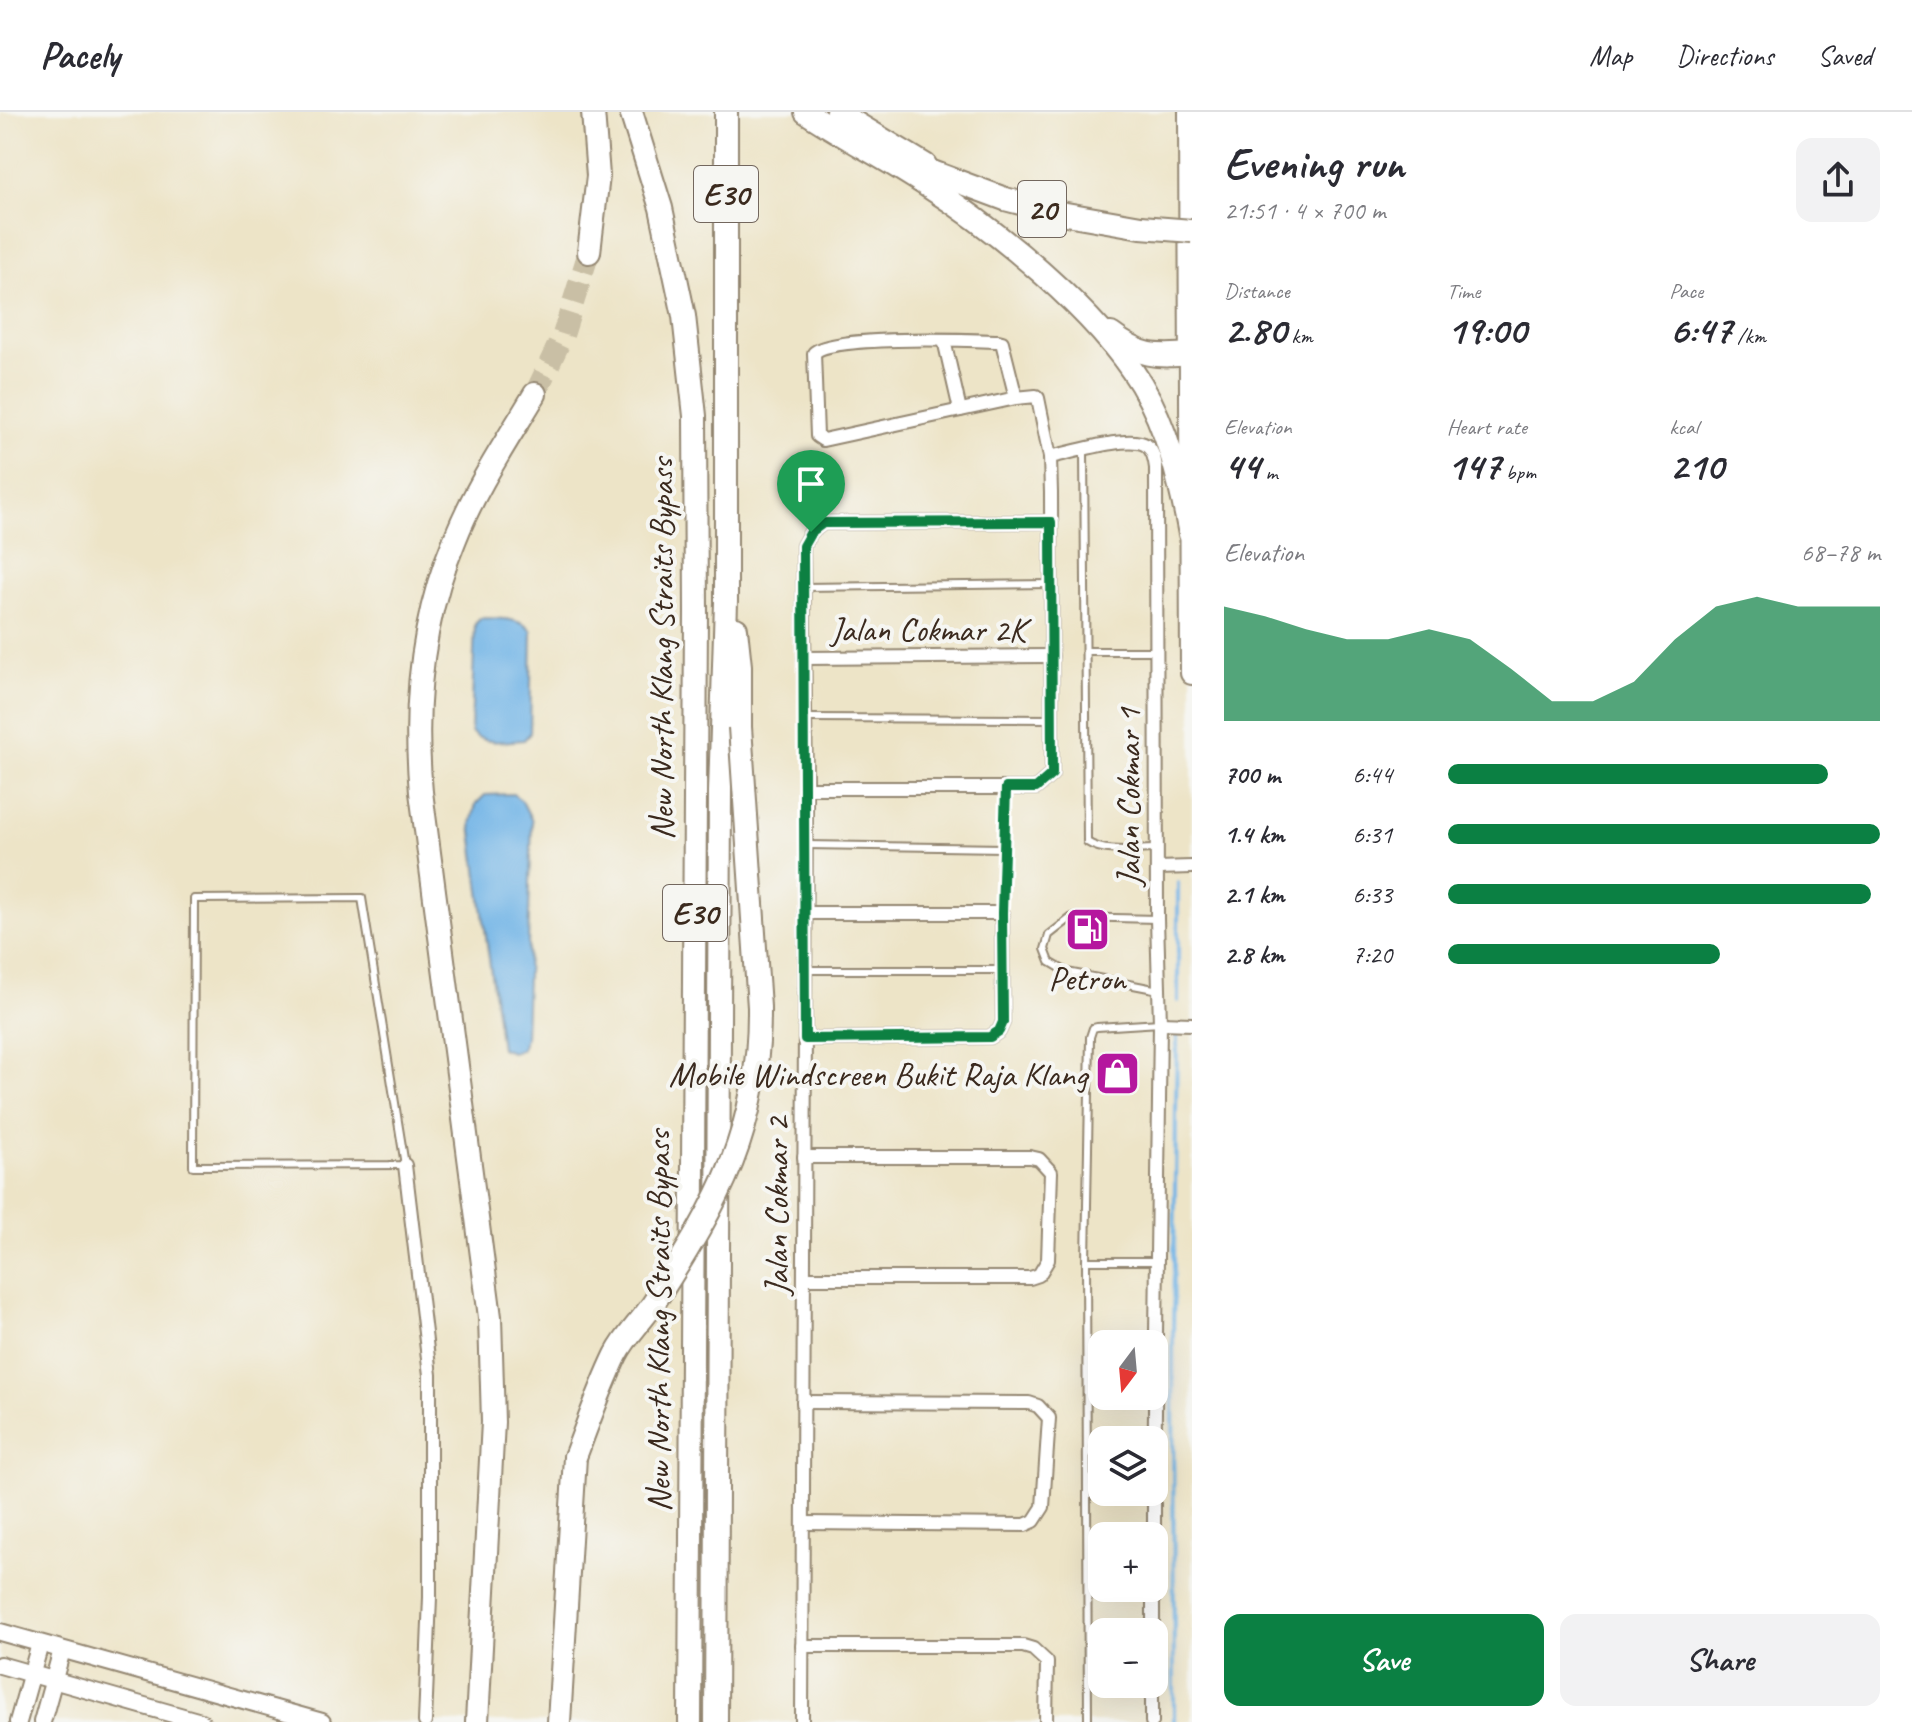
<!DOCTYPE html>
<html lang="en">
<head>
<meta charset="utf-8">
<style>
	:root { --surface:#fff; --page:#f2f2f3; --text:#2b2b33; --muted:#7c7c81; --line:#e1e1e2; --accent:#0b8043 }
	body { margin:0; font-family:Caveat,sans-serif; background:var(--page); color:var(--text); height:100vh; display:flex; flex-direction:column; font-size:30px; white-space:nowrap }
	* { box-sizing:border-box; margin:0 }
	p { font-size:26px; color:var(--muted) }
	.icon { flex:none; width:44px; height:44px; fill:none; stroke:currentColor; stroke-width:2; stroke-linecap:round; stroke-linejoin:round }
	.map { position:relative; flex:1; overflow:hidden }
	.drawer { display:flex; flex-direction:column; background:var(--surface); width:720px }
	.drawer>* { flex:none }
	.needle { width:52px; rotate:196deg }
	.fabs { position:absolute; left:1088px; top:1218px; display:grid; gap:16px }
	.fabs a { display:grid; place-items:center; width:80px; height:80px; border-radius:16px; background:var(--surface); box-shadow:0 8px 32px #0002; font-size:40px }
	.pin { position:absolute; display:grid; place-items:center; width:68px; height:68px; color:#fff; margin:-82px -34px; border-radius:50% 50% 50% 0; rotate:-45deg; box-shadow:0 0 8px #0007 }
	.pin .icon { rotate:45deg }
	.round { display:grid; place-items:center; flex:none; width:84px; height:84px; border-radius:16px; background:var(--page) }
	.headline { display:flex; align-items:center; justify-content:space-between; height:136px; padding:0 32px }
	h1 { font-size:44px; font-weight:600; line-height:60px }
	.metrics { display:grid; grid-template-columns:repeat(3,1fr); gap:12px; height:136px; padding:8px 32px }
	.metrics div { display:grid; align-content:center }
	.metrics b { font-size:40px; font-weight:600 }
	.metrics small { font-size:22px; font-weight:400 }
	.metrics p { font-size:22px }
	.chart { height:224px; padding:16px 32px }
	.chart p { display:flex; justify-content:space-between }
	.chart svg { width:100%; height:144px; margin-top:8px; fill:var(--accent); opacity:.7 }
	.cta { display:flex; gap:16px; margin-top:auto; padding:16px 32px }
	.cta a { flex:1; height:92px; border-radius:16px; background:var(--accent); color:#fff; font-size:32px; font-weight:600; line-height:92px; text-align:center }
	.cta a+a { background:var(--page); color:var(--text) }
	ul { padding:0 32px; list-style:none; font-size:26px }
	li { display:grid; grid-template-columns:128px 96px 1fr; align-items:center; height:60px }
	li i { height:20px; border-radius:10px; background:var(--accent) }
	header { display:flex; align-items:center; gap:48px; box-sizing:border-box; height:112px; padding:0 40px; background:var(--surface); border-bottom:2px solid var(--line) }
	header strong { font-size:38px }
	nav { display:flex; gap:44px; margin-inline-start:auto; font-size:28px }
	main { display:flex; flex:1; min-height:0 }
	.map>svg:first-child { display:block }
	.water { fill:#71b4e6; stroke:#566f82; stroke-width:2 }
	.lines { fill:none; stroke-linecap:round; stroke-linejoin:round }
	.stream { stroke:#71b4e6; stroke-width:4 }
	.highway-tunnel { stroke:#c9bfa5; stroke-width:22; stroke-dasharray:22 11; stroke-linecap:butt }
	.lane-casing { stroke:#948772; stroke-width:10 }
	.street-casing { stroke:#948772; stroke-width:16 }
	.secondary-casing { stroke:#948772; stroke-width:20 }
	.highway-casing { stroke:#948772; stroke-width:26 }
	.lane { stroke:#fff; stroke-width:6 }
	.street { stroke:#fff; stroke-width:12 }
	.secondary { stroke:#fff; stroke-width:16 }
	.highway { stroke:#fff; stroke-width:22 }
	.highway-bridge-casing { stroke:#948772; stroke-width:26; stroke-linecap:butt }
	.highway-bridge { stroke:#fff; stroke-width:22 }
	.route-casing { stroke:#fff; stroke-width:16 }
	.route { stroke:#0b8043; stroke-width:10 }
	.labels { text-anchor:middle; stroke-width:8; stroke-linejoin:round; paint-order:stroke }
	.shield { fill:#f6f6f2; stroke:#73675e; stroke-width:2 }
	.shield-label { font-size:32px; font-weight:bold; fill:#3b2a1e }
	.street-label { font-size:34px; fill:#3b2a1e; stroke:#f6f6f2 }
	.poi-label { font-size:34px; fill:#3b2a1e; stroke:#f6f6f2 }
</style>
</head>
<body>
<header>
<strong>Pacely</strong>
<nav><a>Map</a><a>Directions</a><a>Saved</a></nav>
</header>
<main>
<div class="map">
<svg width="1192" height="1610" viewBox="0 0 1192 1610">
	<rect width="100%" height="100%" fill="#f6f6f2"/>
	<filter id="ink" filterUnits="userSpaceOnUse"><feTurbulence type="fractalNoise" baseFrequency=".0125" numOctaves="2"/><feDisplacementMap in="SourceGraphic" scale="16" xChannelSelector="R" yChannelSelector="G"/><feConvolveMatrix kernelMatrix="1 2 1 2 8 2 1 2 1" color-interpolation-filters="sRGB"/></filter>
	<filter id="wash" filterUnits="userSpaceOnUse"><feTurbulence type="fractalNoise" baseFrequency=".006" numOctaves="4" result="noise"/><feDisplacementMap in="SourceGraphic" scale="32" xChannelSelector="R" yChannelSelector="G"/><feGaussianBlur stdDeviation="1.8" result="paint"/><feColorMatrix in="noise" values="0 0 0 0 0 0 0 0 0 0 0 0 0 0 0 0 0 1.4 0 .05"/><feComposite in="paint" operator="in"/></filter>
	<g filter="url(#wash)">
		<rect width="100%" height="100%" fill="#ede4c7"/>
		<g class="water">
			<path d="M 481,506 C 498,507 520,505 532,519 L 530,621 L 524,628 C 506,629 485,634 471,620 L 475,512 Z"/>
			<path d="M 513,682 L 522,689 L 532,709 L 525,926 L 521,937 L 511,940 L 501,936 L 471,712 L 476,692 L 485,683 Z"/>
		</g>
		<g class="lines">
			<g class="stream">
				<path d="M 1178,889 L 1178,770"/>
				<path d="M 6,1610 L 8,1605"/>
				<path d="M 1174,1610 L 1173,1223 L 1177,923"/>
			</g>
		</g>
	</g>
	<g filter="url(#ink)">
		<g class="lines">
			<path class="highway-tunnel" d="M 535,282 L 563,223 L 589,140"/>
			<defs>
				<g id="lane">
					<path d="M 1084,338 L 1087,730 C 1105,742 1136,737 1157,737"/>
					<path d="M 803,475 L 1052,472"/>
					<path d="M 1087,539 L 1156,539"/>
					<path d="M 805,606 L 1052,607"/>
					<path d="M 806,733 L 1005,736"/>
					<path d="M 362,786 L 405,1053 L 193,1054 L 194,787 Z"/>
					<path d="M 1002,800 L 1006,676"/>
					<path d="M 1157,807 L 1072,805 L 1049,823 L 1045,837 L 1050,850 L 1067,860 L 1159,878"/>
					<path d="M 805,858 L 1001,858"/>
					<path d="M 1086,1149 L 1156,1149"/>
					<path d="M 1087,1340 L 1102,1340"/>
					<path d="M 1088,1610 L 1086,1149 L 1090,925 L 1093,916 L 1097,915 L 1160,911"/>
				</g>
				<g id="street">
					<path d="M 944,228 L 960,298"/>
					<path d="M 1050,345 C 1071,341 1129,322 1146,333 C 1153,338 1155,347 1156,356 L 1157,807 L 1160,911 L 1154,1378"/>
					<path d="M 804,546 L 1052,544"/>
					<path d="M 806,676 L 1036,676 L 1052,662 L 1051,381 L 1050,345 L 1038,286 L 1036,284 L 1016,286 L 823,328 L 817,324 L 814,241 C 830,223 967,228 998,229 L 1002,230 L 1016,286"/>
					<path d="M 1157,756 L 1192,755"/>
					<path d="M 1160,911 L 1192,912"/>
					<path d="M 805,927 L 990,925 L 999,919 L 1003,910 L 1002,801 L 805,801"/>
					<path d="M 405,1053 L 430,1263 L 430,1485 L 425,1610"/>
					<path d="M 804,1166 L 1030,1166 L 1039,1163 L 1048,1148 L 1051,1060 L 1039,1047 L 1030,1045 L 804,1045"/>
					<path d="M 803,1411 L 1025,1413 L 1034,1409 L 1043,1395 L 1049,1306 L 1038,1294 L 1029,1291 L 803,1290"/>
					<path d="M 1154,1424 L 1154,1380"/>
					<path d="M 1153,1520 L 1153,1476"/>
					<path d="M 802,1534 L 1023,1534 L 1033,1537 L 1047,1550 L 1046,1610"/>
					<path d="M 802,1610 L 806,676 L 803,434 L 811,420 L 823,411 L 1051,410"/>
					<path d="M 1152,1610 L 1152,1572"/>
				</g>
				<g id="secondary">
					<path d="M 0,1520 L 322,1610"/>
					<path d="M 0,1553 L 201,1610"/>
					<path d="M 18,1610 L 40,1532"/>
					<path d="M 42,1610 L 62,1538"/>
				</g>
				<g id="highway">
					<path d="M 631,0 L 661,96 L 684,204 L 695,304 L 696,500 L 690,1610"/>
					<path d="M 806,0 C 845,26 887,47 926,73 C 997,118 1097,200 1141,272 C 1168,317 1180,370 1190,422"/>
					<path d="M 837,0 L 925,53"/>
					<path d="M 1190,0 L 1192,561"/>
					<path d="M 911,52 L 1005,87 L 1055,100 L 1141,115"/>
					<path d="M 589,140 L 598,64 L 593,0"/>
					<path d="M 1111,222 C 1141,245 1155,245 1192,242"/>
					<path d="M 736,517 L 740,554 L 740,615"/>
					<path d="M 477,1610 L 493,1310 L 490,1205 L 421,680 C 413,593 421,508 455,427 C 475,376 507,329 535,282"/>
					<path d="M 559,1610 L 575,1345"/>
					<path d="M 716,1610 L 720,680 L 726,490 L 726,0"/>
				</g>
			</defs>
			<use href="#lane" class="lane-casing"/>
			<use href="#street" class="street-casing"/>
			<use href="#secondary" class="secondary-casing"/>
			<use href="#highway" class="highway-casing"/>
			<use href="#lane" class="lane"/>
			<use href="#street" class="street"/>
			<use href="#secondary" class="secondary"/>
			<use href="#highway" class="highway"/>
			<defs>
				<g id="highway-bridge">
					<path d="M 1141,115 L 1192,119"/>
					<path d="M 575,1345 C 588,1311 600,1276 616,1243 C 626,1223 644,1207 655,1189 C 720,1088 760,1018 759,895 L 740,615"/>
				</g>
			</defs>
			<use href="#highway-bridge" class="highway-bridge-casing"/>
			<use href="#highway-bridge" class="highway-bridge"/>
		</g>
	</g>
	<g class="lines" filter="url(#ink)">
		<defs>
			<path id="route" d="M 1051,410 L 1052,662 L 1036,676 L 1006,676 L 1002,801 L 1003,910 L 999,919 L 990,925 L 805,927 L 803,434 L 811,420 L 823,411 Z"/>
		</defs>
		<use href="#route" class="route-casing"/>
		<use href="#route" class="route"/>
	</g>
	<defs>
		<symbol id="fuel-square" viewBox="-11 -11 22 22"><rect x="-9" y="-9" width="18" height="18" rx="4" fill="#b5179e" stroke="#f6f6f2"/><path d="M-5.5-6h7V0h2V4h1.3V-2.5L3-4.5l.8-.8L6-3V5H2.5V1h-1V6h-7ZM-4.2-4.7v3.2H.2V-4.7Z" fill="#fff"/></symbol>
		<symbol id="shop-square" viewBox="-11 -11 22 22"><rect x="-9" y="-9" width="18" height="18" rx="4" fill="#b5179e" stroke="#f6f6f2"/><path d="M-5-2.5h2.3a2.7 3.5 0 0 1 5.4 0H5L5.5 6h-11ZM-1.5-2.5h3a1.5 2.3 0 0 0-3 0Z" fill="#fff"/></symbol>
	</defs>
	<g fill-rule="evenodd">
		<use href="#fuel-square" x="1062" y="792" width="51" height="51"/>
		<use href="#shop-square" x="1092" y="936" width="51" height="51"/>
	</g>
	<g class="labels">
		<g class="shield">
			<rect x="694" y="54" width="64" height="56" rx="6"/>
			<rect x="1018" y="69" width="48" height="56" rx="6"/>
			<rect x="663" y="773" width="64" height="56" rx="6"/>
		</g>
		<g class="shield-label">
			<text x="726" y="93">E30</text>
			<text x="1042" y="108">20</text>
			<text x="695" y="812">E30</text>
		</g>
		<g class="street-label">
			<text x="928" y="529">Jalan Cokmar 2K</text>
			<text transform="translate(661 537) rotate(-90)" y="12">New North Klang Straits Bypass</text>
			<text transform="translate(1128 685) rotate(-90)" y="12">Jalan Cokmar 1</text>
			<text transform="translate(776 1094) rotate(-90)" y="12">Jalan Cokmar 2</text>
			<text transform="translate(658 1209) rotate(-90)" y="12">New North Klang Straits Bypass</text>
		</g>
		<g class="poi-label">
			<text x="1087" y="878">Petron</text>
			<text x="1087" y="974" text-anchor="end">Mobile Windscreen Bukit Raja Klang</text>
		</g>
	</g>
</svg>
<div class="fabs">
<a><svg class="needle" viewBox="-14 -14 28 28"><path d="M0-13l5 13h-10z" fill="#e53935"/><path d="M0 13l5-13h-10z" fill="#7c7c81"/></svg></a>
<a><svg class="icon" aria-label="layers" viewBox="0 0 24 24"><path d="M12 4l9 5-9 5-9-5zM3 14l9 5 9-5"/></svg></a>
<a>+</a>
<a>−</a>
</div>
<div class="pin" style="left:811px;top:420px;background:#1e9e55"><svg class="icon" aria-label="arrive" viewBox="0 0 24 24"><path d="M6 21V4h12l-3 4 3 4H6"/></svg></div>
</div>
<section class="drawer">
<div class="headline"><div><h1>Evening run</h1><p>21:51 · 4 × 700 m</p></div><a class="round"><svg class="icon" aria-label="share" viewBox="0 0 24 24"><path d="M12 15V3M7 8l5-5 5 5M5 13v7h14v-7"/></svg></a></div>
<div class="metrics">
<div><p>Distance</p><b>2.80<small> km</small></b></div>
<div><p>Time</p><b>19:00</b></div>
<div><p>Pace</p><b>6:47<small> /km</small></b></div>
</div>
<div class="metrics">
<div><p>Elevation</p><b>44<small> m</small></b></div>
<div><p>Heart rate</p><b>147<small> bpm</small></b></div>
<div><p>kcal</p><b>210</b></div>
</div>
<div class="chart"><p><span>Elevation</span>68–78 m</p>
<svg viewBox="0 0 160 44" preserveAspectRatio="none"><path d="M0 44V9L10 12L20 16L30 19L40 19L50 16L60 19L70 28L80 38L90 38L100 32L110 19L120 9L130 6L140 9L150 9L160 9V44z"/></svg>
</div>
<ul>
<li><b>700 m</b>6:44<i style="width:88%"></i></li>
<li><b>1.4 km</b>6:31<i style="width:100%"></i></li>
<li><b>2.1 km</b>6:33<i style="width:98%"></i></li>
<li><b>2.8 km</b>7:20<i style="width:63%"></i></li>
</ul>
<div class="cta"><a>Save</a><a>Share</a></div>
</section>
</main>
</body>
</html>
